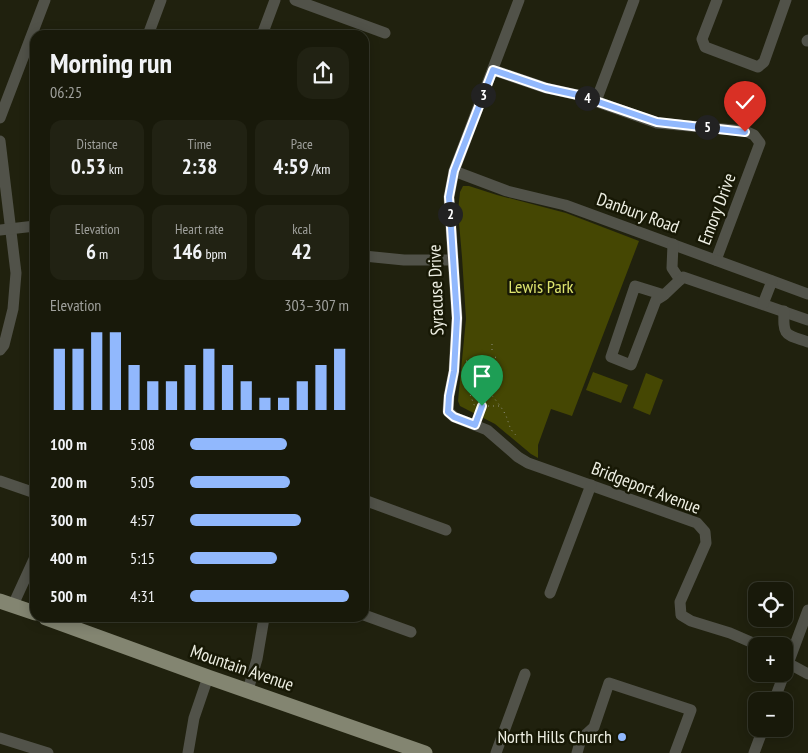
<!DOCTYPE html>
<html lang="en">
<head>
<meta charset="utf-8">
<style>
	:root { --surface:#18190a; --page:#212213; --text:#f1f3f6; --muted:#9fa09c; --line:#36382b; --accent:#91b8fd }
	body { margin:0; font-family:"PT Sans Narrow",sans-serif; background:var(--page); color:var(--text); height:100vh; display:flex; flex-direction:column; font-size:19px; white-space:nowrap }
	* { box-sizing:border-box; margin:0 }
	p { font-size:16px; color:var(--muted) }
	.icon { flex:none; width:28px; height:28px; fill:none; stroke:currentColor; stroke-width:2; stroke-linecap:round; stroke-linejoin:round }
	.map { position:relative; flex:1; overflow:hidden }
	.sheet { position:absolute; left:30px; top:30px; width:339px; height:592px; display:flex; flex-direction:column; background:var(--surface); border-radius:15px; box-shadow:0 2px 12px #0003,0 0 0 1px var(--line) }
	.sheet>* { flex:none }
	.controls { position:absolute; left:748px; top:582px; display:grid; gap:10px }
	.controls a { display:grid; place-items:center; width:45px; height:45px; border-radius:10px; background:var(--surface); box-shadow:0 2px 12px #0003,0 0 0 1px var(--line); font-size:25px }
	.pin { position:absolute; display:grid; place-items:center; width:42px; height:42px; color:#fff; margin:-51px -21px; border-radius:50% 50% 50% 0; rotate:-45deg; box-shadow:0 0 5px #0007 }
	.pin .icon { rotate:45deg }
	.km { position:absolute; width:25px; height:25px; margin:-12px; border-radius:50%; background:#222; color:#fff; font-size:14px; line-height:25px; text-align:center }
	.round { display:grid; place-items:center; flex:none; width:52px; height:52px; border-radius:15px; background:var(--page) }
	.summary { display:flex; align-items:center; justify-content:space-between; height:85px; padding:0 20px }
	h1 { font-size:28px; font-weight:700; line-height:38px }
	.figures { display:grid; grid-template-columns:repeat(3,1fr); gap:8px; height:85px; padding:5px 20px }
	.figures div { display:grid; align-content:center; border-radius:12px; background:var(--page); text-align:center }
	.figures b { font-size:21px; font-weight:700 }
	.figures small { font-size:14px; font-weight:400 }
	.figures p { font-size:14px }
	.chart { height:140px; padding:10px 20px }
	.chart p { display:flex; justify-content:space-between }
	.chart svg { width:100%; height:90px; margin-top:5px; stroke:var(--accent); stroke-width:6 }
	ul { padding:0 20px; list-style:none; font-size:16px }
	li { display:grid; grid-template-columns:80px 60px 1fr; align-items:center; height:38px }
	li i { height:12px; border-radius:6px; background:var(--accent) }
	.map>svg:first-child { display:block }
	.green { fill:#454703 }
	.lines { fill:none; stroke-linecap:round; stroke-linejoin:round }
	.path { stroke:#909182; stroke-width:1; stroke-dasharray:1 4; stroke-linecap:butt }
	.minor { stroke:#515249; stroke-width:11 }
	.major { stroke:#838571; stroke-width:15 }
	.route-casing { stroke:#fff; stroke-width:10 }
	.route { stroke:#91b8fd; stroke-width:6 }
	.poi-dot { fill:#91b8fd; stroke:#171805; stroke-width:2 }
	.labels { text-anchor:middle; stroke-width:5; stroke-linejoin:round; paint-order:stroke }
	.street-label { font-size:18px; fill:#eeefe3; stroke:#171805 }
	.park-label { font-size:18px; fill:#dde46e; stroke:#171805 }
	.poi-label { font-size:18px; fill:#eeefe3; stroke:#171805; text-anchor:end }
</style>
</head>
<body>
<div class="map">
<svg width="808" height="753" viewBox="0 0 808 753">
	<rect width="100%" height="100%" fill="#20210e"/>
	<g class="green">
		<path d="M 463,186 L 469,186 L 497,195 L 566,213 L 639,241 L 572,416 L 551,409 L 538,445 L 538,458 L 531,454 L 495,424 L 460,406 L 458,401 L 466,319 L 462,257 L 458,211 L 460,192 Z"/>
		<path d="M 593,372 L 628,385 L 621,403 L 586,390 Z"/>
		<path d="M 646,373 L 663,380 L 650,415 L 633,408 Z"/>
	</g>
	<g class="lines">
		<g class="path">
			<path d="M 492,350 L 492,343"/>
			<path d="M 466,361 L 477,362"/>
			<path d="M 466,370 L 474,363"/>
			<path d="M 465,371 L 478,381 L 477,386 L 479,389 L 485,389 C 486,384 485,378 479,378 L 478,381"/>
			<path d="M 479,378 L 474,378 L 467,387 L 475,407 L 479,408 L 485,389"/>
			<path d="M 489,392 C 494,398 500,405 504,412 C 510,422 507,428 518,437"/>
			<path d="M 483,406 L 499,406"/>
			<path d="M 479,415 L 493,379 L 496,353"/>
		</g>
		<g class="minor">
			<path d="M 295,0 L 385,33"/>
			<path d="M 519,0 L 454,171 L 449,197 L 457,318 L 454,371 L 449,396 L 448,411 L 454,417 L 487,430 L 518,457 L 528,463 L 697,523 L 705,532 L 706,543 L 680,602 L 681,615 L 691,621 L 730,633 L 760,646"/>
			<path d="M 717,0 L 702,39 L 705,47 L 758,67 L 764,62 L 786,0"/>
			<path d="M 148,35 L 161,0"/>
			<path d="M 262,35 L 275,0"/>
			<path d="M 807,41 L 808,40"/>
			<path d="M 493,70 L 546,88 L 578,95 L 657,123 L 745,131 L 754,135 L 760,143 L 716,260"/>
			<path d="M 596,101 L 634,0"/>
			<path d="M 0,118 L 45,0"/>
			<path d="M 0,141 L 16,273 L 13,309 L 4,345 L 0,350"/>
			<path d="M 454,171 L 507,191 L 565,205 L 808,294"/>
			<path d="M 0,230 L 35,226"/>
			<path d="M 673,244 L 672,268 L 680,280"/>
			<path d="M 364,256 L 404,260 L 453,260"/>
			<path d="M 664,295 L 635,286 L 611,357 L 631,365 L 656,300 L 664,295 L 683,277 L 808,320"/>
			<path d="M 763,304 L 772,281"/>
			<path d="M 784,311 C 783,337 785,334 808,342"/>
			<path d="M 0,481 L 35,493"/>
			<path d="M 364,500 L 446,530"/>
			<path d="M 550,593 L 591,485"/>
			<path d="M 13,605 L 35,557"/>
			<path d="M 364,615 L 411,632"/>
			<path d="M 784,661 L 808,674"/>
			<path d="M 248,690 L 257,659 L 264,618"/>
			<path d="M 774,701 L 808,610"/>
			<path d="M 0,738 L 48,753"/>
			<path d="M 188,753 L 194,718 L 208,677"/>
			<path d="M 496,753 L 525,674"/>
			<path d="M 577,753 L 581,739 L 594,727 L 609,683 L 691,710 L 675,753"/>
			<path d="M 754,753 L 763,729"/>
		</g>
		<g class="major">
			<path d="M 0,601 L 35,613"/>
			<path d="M 46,618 L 208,677 L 425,753"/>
		</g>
	</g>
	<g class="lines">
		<defs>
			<path id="route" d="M 482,406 L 475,425 L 454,417 L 448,412 L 449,396 L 454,371 L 457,318 L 449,197 L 454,171 L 493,70 L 546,88 L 578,95 L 657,122 L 745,132"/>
		</defs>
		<use href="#route" class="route-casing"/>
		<use href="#route" class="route"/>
	</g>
	<circle class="poi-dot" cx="622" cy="737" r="5"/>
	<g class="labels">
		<g class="street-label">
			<text transform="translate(717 209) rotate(-69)" y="6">Emory Drive</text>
			<text transform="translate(638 213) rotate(20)" y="6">Danbury Road</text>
			<text transform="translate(436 290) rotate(-92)" y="6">Syracuse Drive</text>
			<text transform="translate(646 488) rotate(21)" y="6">Bridgeport Avenue</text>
			<text transform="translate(242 668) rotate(19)" y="6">Mountain Avenue</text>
		</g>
		<g class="park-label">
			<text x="541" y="293">Lewis Park</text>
		</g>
		<g class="poi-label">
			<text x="612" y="743">North Hills Church</text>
		</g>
	</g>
</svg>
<div class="controls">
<a><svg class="icon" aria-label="locate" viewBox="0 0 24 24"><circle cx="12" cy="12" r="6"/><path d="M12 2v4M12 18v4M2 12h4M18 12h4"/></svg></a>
<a>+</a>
<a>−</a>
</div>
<div class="pin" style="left:482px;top:406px;background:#1e9e55"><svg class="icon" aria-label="arrive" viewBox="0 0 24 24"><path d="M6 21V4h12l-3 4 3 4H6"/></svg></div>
<div class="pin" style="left:745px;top:132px;background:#d93025"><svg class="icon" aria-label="check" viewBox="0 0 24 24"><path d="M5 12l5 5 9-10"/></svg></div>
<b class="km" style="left:450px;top:214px">2</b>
<b class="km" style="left:483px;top:95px">3</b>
<b class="km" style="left:587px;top:98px">4</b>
<b class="km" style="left:707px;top:127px">5</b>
<section class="sheet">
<div class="summary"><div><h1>Morning run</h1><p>06:25</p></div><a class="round"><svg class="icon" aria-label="share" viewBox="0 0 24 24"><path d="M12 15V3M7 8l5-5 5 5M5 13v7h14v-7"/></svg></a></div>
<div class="figures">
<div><p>Distance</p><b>0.53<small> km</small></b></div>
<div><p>Time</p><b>2:38</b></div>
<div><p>Pace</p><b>4:59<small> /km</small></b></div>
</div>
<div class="figures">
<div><p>Elevation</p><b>6<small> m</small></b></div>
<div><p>Heart rate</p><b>146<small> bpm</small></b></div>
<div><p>kcal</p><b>42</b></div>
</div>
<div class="chart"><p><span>Elevation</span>303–307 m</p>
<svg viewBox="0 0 160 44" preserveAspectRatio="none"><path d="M5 44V14M15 44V14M25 44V6M35 44V6M45 44V22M55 44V30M65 44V30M75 44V22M85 44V14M95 44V22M105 44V30M115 44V38M125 44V38M135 44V30M145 44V22M155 44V14"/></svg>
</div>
<ul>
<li><b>100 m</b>5:08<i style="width:61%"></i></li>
<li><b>200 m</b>5:05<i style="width:63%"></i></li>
<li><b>300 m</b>4:57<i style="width:70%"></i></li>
<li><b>400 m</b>5:15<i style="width:55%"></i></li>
<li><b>500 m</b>4:31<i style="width:100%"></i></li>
</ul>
</section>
</div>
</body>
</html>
